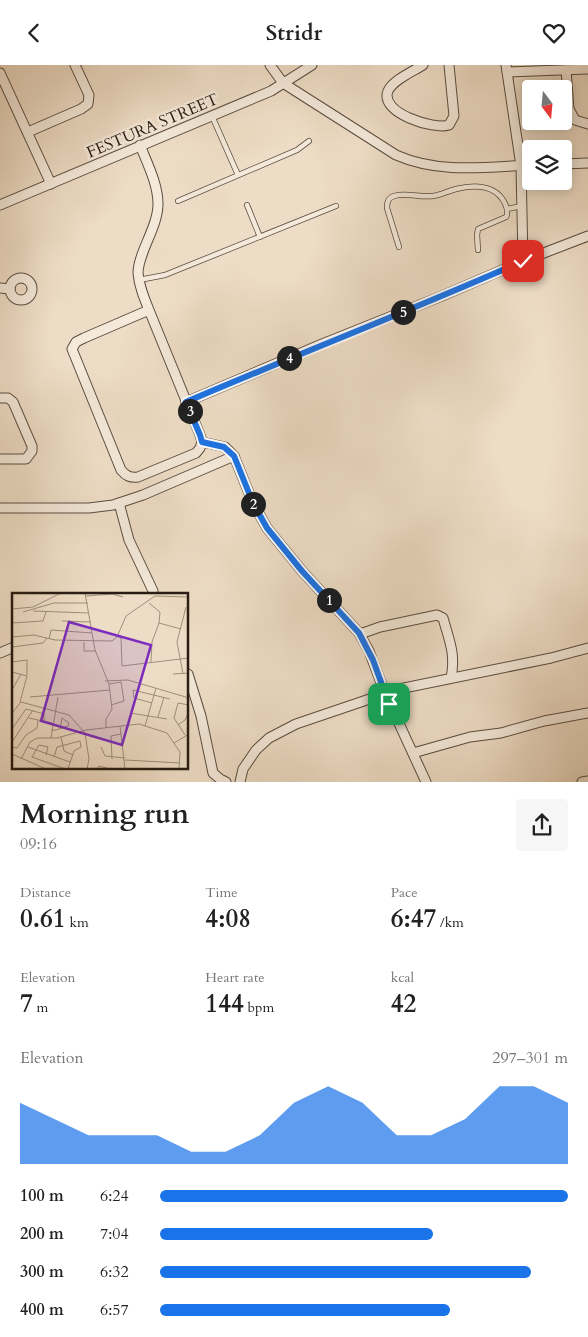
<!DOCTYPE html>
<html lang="en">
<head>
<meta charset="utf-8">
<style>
	:root { --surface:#fff; --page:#f6f6f6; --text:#222; --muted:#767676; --accent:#1a73e8 }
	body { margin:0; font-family:Cardo,serif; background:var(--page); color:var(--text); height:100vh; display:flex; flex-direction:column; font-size:19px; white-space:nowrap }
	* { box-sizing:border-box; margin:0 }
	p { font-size:16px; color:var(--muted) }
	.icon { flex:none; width:28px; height:28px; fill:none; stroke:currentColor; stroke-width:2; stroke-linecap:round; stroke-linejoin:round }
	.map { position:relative; height:717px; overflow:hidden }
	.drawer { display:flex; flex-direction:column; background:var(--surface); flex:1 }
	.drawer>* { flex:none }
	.needle { width:32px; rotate:164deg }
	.controls { position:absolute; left:522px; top:15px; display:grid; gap:10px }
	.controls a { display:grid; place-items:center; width:50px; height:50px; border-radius:5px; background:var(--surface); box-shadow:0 2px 12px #0003; font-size:25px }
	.pin { position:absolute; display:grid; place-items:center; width:42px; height:42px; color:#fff; margin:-21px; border-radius:10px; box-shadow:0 2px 8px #0006 }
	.km { position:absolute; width:25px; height:25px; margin:-12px; border-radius:50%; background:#222; color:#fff; font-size:14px; line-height:25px; text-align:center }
	.round { display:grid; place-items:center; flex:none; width:52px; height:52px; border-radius:5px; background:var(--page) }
	.headline { display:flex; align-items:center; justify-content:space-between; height:85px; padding:0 20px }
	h1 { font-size:28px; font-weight:700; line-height:38px }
	.figures { display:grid; grid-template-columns:repeat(3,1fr); gap:8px; height:85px; padding:5px 20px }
	.figures div { display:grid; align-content:center }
	.figures b { font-size:25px; font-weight:700 }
	.figures small { font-size:14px; font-weight:400 }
	.figures p { font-size:14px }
	.chart { height:140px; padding:10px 20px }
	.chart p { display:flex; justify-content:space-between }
	.chart svg { width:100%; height:90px; margin-top:5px; fill:var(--accent); opacity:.7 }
	ul { padding:0 20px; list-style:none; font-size:16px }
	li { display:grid; grid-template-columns:80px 60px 1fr; align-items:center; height:38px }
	li i { height:12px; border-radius:6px; background:var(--accent) }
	header { display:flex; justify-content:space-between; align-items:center; height:65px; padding:0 20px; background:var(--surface); font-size:22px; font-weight:700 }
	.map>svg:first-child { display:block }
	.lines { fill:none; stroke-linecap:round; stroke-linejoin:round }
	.service-casing { stroke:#5a4c40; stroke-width:6 }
	.minor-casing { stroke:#5a4c40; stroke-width:11 }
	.service { stroke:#f4e9da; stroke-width:4.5 }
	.minor { stroke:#f4e9da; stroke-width:9 }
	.route-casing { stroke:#fff; stroke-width:10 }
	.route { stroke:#1a73e8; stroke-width:6 }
	.labels { text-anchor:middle; stroke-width:5; stroke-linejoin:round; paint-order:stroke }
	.street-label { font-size:16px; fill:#291c13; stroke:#f4e9da }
	.inset-road { fill:none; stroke:#9f907e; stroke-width:1 }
	.view { fill:#7b2cbf; fill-opacity:0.15; stroke:#7b2cbf; stroke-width:2.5 }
	.inset-edge { fill:none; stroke:#291c13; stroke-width:2.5 }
</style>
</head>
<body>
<header><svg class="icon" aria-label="back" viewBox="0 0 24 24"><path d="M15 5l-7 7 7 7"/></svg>Stridr<svg class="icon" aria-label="heart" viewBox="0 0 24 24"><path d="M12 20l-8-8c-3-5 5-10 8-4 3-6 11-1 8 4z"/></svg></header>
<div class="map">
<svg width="588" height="717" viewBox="0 0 588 717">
	<rect width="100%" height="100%" fill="#eeddc6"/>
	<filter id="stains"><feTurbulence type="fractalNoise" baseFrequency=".004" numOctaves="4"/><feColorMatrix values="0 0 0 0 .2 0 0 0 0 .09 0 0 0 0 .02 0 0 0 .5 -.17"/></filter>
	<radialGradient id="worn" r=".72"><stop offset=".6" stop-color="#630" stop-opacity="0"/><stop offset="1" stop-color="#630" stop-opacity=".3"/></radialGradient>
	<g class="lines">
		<defs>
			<g id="service">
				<path d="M 212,51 L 238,110"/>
				<path d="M 178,136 L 297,85 L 309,76"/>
				<path d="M 247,140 L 260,172"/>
				<path d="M 399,182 L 387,143 C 387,137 388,133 394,131 C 407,127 420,133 433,131 C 441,130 448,126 456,124 C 477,119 500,120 507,144 L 522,141"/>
				<path d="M 478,185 L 477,170 L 478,164 L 506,152 L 507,150 L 507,144"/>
				<path d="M 139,215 L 165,210 L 336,141"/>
			</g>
			<g id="minor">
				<path d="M 270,0 L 283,18 L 396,90 C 439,109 485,102 531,100"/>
				<path d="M 423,0 C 412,7 393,15 388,26 C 379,48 434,65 449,60 L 454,51 L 449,0"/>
				<path d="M 506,0 L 521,101 L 523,196"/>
				<path d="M 566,5 L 569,44 L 575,55 L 588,59"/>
				<path d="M 507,7 L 588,4"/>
				<path d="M 0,8 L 51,119"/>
				<path d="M 28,67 L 81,44 L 88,39 L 89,30 L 75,0"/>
				<path d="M 140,80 C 147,98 158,119 158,139 C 158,162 138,188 138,208 C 139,221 144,233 149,245 L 200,370 L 202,377 L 200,383 L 196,388 L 138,412 C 130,413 126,411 121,405 L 72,284 L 76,277 L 84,273 L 149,245"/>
				<path d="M 564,99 L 588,98"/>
				<path d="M 0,140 L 271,26 L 312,0"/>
				<circle cx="21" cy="224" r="11"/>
				<path d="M 0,223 L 10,224"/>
				<path d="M 0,333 L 8,333 L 13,337 L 32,381 L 32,386 L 26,394 L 0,394"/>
				<path d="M 186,337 L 322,279 L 442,231 L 523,196 L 588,171"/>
				<path d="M 202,377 L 225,382 L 234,391 L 253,438 L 267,463 L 302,506 L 359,568 L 369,586 L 385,628 L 426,717"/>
				<path d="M 119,438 L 129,475 L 153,526"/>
				<path d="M 0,443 L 89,443 L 113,440 L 143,430 L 234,391"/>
				<path d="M 360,569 L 380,562 L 437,550 L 443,553 C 449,575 456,589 451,613"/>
				<path d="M 0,588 L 14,582"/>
				<path d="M 188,609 L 201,651 L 213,708 L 220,714 L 226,717"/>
				<path d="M 413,688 L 470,672 L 501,668 L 544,656 L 588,648"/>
				<path d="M 240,717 L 243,704 L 256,685 L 269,673 L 296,659 L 399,624 L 551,593 L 588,583"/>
				<path d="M 582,717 L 588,716"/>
			</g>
		</defs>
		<use href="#service" class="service-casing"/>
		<use href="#minor" class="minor-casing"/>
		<use href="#service" class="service"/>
		<use href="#minor" class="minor"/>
	</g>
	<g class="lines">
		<defs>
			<path id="route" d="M 389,639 L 373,595 L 359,568 L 302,506 L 267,463 L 253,438 L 234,391 L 224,382 L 202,377 L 200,370 L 186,337 C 298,289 412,245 523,196"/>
		</defs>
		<use href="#route" class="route-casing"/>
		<use href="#route" class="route"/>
	</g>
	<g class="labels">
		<g class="street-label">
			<text transform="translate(152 60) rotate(-23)" y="6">FESTURA STREET</text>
		</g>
	</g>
	<g transform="translate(12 528)">
		<rect width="176" height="176" fill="#eeddc6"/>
		<path class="inset-road" d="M 73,0 L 83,57 L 97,91M 74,3 L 100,1 L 111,4M 137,10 L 148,19 L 147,30 L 169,36M 0,16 L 21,14 L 49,0M 21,18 L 77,20M 11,19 L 42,10 L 76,10M 50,28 L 79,29M 0,30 L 31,28 L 34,19M 105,43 L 109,45 L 110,73 L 177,65M 0,44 L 22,42 L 43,47 L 100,48 L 105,44 L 114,23 L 143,3 L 177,4M 37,46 L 39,37 L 80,40M 72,49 L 72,58 L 83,58M 0,54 L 31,50 L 35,45M 0,69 L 15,67 L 15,82M 139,69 L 140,49 L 147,30M 0,79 L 15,83 L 8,109M 161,81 L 177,80M 171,81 L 165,49 L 174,14M 93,88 L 116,87 L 177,105M 97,91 L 109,89 L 112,108 L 99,112M 0,97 L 9,81M 18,104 L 98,97M 140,110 L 122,105 L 121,97 L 158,106M 0,120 L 9,109 L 57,122 L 73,140 L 77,166 L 75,176M 118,120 L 155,126M 146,124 L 152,104M 17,125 L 40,130M 166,132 L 173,127 L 177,118M 108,133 L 113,176M 133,133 L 144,95M 94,135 L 94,126 L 100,116 L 97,91M 0,136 L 14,116 L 32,121 L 32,128M 39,137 L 44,137 L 56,133 L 57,130 L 50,125 L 48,136M 173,142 L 162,125 L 166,110 L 177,112M 49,144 L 52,158 L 61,162M 39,145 L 46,104M 0,149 L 21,117M 162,150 L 177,141M 0,154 L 5,155 L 14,142 L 25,135 L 26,127M 16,154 L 58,169M 89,154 L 93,163 L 113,165M 0,161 L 34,176M 34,162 L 36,154 L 27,152 L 20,164 L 53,176M 42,164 L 45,154 L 68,148 L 69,154 L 62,158 L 56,176M 9,166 L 18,149 L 25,145 L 45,145 L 74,137 L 127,131 L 155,140 L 168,159 L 167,176M 100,166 L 99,143 L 109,141M 113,167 L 168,170M 85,176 L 87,173 L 98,176"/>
		<path class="view" d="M 57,29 L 139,52 L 110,152 L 29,128 Z"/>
		<rect width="176" height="176" class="inset-edge"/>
	</g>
	<rect width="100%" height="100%" filter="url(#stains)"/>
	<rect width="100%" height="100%" fill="url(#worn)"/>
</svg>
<div class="controls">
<a><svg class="needle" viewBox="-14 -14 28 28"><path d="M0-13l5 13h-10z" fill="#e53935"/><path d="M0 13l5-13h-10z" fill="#767676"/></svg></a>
<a><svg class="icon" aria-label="layers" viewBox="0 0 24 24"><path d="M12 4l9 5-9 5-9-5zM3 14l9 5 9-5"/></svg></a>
</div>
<div class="pin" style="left:389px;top:639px;background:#1e9e55"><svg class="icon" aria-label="arrive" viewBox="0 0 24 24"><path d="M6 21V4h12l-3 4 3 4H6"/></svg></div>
<div class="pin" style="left:523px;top:196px;background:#d93025"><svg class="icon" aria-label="check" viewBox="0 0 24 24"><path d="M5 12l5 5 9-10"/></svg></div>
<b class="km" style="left:329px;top:535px">1</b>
<b class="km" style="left:253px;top:439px">2</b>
<b class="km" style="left:190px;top:346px">3</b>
<b class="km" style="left:289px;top:293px">4</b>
<b class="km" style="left:403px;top:247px">5</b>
</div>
<section class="drawer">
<div class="headline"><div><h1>Morning run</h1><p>09:16</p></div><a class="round"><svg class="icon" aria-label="share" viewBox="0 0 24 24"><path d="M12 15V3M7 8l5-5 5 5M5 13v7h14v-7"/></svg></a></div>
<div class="figures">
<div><p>Distance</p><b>0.61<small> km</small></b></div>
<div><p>Time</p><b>4:08</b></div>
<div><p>Pace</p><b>6:47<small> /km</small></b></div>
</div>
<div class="figures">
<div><p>Elevation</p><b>7<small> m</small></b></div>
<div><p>Heart rate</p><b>144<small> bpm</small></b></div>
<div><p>kcal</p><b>42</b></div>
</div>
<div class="chart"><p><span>Elevation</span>297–301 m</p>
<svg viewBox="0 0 160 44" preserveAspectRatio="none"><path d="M0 44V14L10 22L20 30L30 30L40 30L50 38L60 38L70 30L80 14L90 6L100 14L110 30L120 30L130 22L140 6L150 6L160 14V44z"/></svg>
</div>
<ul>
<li><b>100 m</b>6:24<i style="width:100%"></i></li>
<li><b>200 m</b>7:04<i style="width:67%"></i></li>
<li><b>300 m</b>6:32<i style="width:91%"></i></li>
<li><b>400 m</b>6:57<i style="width:71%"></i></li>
</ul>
</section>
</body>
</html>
